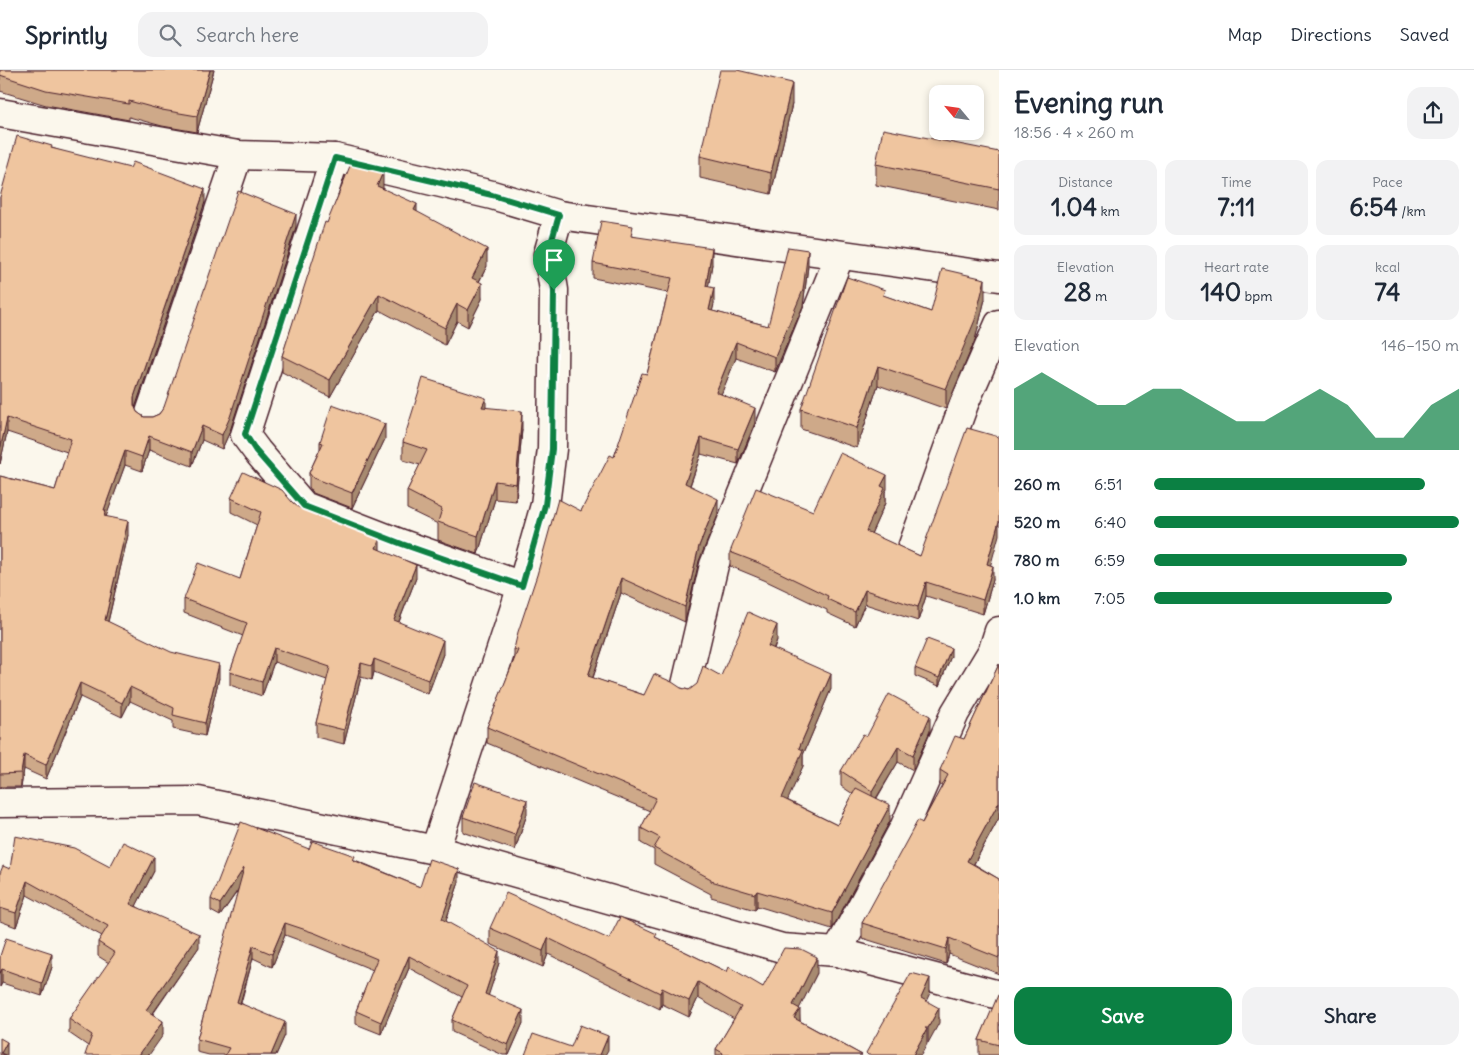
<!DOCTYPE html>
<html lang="en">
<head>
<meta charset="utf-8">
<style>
	:root { --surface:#fff; --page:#f2f2f3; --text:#1f2937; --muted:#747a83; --line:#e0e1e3; --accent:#0b8043 }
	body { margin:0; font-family:Delius,sans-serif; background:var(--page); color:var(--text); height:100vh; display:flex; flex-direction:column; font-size:19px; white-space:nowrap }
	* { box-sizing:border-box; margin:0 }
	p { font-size:16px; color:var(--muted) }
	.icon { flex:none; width:28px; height:28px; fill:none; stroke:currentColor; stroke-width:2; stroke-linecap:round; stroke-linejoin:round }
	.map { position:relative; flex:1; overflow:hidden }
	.side { display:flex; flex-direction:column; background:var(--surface); width:475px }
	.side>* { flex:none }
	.needle { width:32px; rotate:299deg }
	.tools { position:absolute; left:929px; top:15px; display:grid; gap:10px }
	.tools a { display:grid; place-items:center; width:55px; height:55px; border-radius:10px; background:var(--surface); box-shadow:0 2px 8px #0003; font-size:25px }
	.pin { position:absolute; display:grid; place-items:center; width:42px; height:42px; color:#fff; margin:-51px -21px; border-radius:50% 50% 50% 0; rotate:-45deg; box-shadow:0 0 5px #0007 }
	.pin .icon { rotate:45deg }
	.round { display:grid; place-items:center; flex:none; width:52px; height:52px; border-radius:15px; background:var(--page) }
	.headline { display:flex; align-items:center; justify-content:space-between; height:85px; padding:0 15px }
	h1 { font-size:28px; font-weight:700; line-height:38px }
	.metrics { display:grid; grid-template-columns:repeat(3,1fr); gap:8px; height:85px; padding:5px 15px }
	.metrics div { display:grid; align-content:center; border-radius:12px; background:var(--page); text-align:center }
	.metrics b { font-size:25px; font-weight:700 }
	.metrics small { font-size:14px; font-weight:400 }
	.metrics p { font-size:14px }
	.chart { height:140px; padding:10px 15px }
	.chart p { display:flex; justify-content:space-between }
	.chart svg { width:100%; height:90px; margin-top:5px; fill:var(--accent); opacity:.7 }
	.primary-button { display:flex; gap:10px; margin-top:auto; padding:10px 15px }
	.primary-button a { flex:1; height:58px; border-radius:15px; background:var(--accent); color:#fff; font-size:20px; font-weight:700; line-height:58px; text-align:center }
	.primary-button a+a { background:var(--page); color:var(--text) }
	ul { padding:0 15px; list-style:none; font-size:16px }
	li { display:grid; grid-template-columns:80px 60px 1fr; align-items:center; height:38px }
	li i { height:12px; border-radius:6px; background:var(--accent) }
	header { display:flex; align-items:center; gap:30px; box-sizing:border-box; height:70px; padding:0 25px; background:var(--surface); border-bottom:1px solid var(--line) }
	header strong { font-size:24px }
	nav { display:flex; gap:28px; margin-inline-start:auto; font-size:18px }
	.search { width:350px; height:45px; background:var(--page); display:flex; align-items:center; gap:12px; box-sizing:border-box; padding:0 18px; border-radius:15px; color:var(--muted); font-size:19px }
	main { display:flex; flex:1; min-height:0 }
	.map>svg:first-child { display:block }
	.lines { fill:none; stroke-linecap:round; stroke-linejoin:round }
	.minor-casing { stroke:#4a1f2b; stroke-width:31 }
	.minor { stroke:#fbf7ec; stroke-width:28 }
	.wall { fill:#cea989; stroke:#4a1f2b }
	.shaded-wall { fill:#a78a6f; stroke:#4a1f2b }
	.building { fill:#efc59f; stroke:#4a1f2b }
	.route-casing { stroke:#fff; stroke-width:10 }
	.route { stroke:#0b8043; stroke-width:6 }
</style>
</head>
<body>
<header>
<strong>Sprintly</strong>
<div class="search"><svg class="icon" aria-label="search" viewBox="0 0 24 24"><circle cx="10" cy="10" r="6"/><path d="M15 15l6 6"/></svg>Search here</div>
<nav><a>Map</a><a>Directions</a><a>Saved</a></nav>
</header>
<main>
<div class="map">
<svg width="999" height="985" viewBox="0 0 999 985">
	<rect width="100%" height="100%" fill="#fbf7ec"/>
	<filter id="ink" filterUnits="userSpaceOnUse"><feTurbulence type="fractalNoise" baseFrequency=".02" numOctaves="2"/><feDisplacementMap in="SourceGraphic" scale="10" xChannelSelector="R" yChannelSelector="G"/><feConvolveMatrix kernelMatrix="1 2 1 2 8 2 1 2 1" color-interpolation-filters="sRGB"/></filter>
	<g filter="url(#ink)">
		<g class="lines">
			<defs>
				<g id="minor">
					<path d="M 0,43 L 238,85 L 335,88 L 492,125 L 559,145 L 999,207"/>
					<path d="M 335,88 L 245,365 L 257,381 L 304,436 L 402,474 L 522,516"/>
					<path d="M 149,346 L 238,85"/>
					<path d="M 912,478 L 964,334 L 999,254"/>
					<path d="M 685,619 L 714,495 L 840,185"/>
					<path d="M 0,733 L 198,731 L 435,780 L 782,878 L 837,882 L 999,925"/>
					<path d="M 435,780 L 522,516 L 545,435 L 552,379 L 554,220 L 548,184 L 559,145"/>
					<path d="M 837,882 L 904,758 L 955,643 L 993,580 L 999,561"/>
				</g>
			</defs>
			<use href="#minor" class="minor-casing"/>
			<use href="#minor" class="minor"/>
		</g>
		<g class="wall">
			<path d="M 0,0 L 214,0 L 197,62 L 162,56 L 129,47 L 129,50 L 46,35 L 0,21 Z"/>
			<path d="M 792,34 L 771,124 L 700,108 L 700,86 Z"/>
			<path d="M 52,78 L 205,132 L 135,338 L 137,342 L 144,347 L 152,347 L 159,344 L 296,157 L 230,361 L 222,379 L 202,370 L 192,396 L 149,380 L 142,401 L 125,395 L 106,446 L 128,465 L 108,552 L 219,608 L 205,666 L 173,659 L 173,651 L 130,631 L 122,647 L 80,627 L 46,709 L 24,699 L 21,717 L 0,717 L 0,406 L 55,420 L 67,382 L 7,362 L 0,394 L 0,127 Z"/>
			<path d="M 999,82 L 999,140 L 876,115 L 876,94 Z"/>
			<path d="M 383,118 L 417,142 L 487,196 L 479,212 L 482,229 L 468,257 L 457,251 L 445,275 L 379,240 L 330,327 L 282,302 L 282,286 L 327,153 Z"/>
			<path d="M 633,166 L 712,194 L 708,217 L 714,234 L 712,241 L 768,256 L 808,196 L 803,236 L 775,302 L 736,288 L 721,324 L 755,353 L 738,394 L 701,384 L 690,416 L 718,445 L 699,491 L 685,552 L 621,523 L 593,608 L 644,625 L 681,618 L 689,620 L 721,606 L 777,570 L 774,579 L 831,619 L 803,685 L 803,696 L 787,730 L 837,755 L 853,724 L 841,716 L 841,701 L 867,666 L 930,661 L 913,700 L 898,692 L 877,728 L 890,751 L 832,859 L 757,836 L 755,840 L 711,827 L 711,824 L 654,794 L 654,780 L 641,773 L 641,758 L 650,741 L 487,673 L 487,657 L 514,591 L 514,579 L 581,441 L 614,387 L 647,304 L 668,223 L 593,208 L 593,193 Z"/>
			<path d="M 885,226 L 931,242 L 985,229 L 975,270 L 946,339 L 878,315 L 857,378 L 801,359 L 801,339 Z"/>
			<path d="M 486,338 L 522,359 L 516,431 L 495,429 L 478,484 L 438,470 L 438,454 L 407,439 L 407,421 L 420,395 L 403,390 L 403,372 Z"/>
			<path d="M 385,369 L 352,438 L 313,423 L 309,417 L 309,403 L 320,379 L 320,372 Z"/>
			<path d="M 887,419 L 885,422 L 885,433 L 871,464 L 920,486 L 990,495 L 993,510 L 983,544 L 926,526 L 918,551 L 865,534 L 855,556 L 827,543 L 827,540 L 764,510 L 730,496 L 730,482 L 813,441 Z"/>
			<path d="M 231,428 L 292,432 L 298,437 L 380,480 L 416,508 L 399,552 L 443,584 L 428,624 L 374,602 L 372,610 L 361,607 L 344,674 L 316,667 L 316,653 L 327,610 L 274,592 L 262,626 L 230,615 L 230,602 L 243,566 L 184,543 L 184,529 L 240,509 L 257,455 L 231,442 Z"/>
			<path d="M 951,586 L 939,616 L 915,606 L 915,598 Z"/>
			<path d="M 999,594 L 999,748 L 974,794 L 999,809 L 999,904 L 949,884 L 946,894 L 862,868 L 862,853 L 922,753 L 942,716 L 940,715 L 940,700 L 964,669 Z"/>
			<path d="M 527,744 L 515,780 L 463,762 L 463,747 Z"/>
			<path d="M 309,779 L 355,790 L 420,817 L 459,812 L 446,851 L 499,893 L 488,925 L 523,953 L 509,985 L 503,985 L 452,962 L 452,950 L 462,927 L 409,898 L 381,964 L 356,954 L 356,941 L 373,900 L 315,876 L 285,865 L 272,897 L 253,888 L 241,933 L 285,965 L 276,985 L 209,985 L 197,982 L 197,969 L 239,819 L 220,846 L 211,841 L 211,829 Z"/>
			<path d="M 110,797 L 154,801 L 136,836 L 199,877 L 153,944 L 163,965 L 88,976 L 69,963 L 69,949 L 109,893 L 98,886 L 98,872 L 102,866 L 27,825 L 16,857 L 0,851 L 0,803 L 10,799 Z"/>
			<path d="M 490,858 L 609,869 L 657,868 L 727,902 L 763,917 L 817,903 L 799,938 L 800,951 L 862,985 L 716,985 L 716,979 L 734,949 L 698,928 L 689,947 L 662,934 L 660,939 L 548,884 L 543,897 L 490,874 Z"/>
			<path d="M 0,886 L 52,897 L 42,926 L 2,913 L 0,917 Z"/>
			<path d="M 999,925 L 999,985 L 979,985 L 979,970 Z"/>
		</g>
		<g class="shaded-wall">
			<path d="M 210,0 L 214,0 L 197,62 L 197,46 Z"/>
			<path d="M 792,13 L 792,34 L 771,124 L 771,103 Z"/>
			<path d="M 383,102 L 383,119 L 377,116 Z"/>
			<path d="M 205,119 L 205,132 L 134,341 L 134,349 L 134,327 Z"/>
			<path d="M 417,134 L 417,150 L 414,140 Z"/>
			<path d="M 296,144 L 296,157 L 230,361 L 222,379 L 222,365 Z"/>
			<path d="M 712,178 L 712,194 L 706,232 L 706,216 Z"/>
			<path d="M 487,179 L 487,196 L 472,225 L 472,208 Z"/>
			<path d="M 808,180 L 808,196 L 803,236 L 775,302 L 775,287 Z"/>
			<path d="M 985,209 L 985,229 L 975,270 L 946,339 L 946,319 Z"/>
			<path d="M 482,213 L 482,229 L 468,257 L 468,240 Z"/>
			<path d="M 714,218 L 714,234 L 709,255 L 709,240 Z"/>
			<path d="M 379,224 L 379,240 L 330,327 L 330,310 Z"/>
			<path d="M 457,234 L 457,251 L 445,275 L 445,258 Z"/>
			<path d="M 736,272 L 736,288 L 716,337 L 716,322 Z"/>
			<path d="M 878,296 L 878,315 L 857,378 L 857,358 Z"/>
			<path d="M 486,328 L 486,346 L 482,337 Z"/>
			<path d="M 755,338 L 755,353 L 738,394 L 738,379 Z"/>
			<path d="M 522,341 L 522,359 L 516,431 L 516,414 Z"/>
			<path d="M 7,348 L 7,362 L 0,394 L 0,380 Z"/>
			<path d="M 385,354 L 385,369 L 352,438 L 352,423 Z"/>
			<path d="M 202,356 L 202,370 L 192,396 L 192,382 Z"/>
			<path d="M 149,366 L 149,380 L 142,401 L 142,387 Z"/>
			<path d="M 701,368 L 701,384 L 685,429 L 685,413 Z"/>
			<path d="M 125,381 L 125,395 L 106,447 L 106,454 L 104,440 Z"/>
			<path d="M 887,405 L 887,419 L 885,422 L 885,433 L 866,475 L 866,461 L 881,416 Z"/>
			<path d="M 495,411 L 495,429 L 478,484 L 478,466 Z"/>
			<path d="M 718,429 L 718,445 L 699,491 L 685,552 L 685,537 L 699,476 Z"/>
			<path d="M 128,451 L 128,465 L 105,564 L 105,550 Z"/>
			<path d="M 999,451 L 999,465 L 987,508 L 987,494 Z"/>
			<path d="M 380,468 L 380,482 L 376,478 Z"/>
			<path d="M 416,495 L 416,508 L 394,564 L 394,550 Z"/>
			<path d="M 993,496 L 993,510 L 983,544 L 983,530 Z"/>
			<path d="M 621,508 L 621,523 L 588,622 L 588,606 Z"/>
			<path d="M 926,512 L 926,526 L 918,551 L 918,537 Z"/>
			<path d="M 865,520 L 865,534 L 855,556 L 855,542 Z"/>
			<path d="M 777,555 L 777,570 L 768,592 L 768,576 Z"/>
			<path d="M 443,570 L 443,584 L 428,624 L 428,610 Z"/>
			<path d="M 274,578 L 274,592 L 262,626 L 262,612 Z"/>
			<path d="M 951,578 L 951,586 L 939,616 L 939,608 Z"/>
			<path d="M 374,589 L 374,602 L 372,610 L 372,596 Z"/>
			<path d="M 361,593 L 361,607 L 344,674 L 344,660 Z"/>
			<path d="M 219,594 L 219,608 L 205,666 L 205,653 Z"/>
			<path d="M 831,604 L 831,619 L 803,685 L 803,696 L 782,743 L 782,728 L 799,678 Z"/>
			<path d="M 80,613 L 80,627 L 46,709 L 46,695 Z"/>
			<path d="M 130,617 L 130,631 L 122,647 L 122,633 Z"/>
			<path d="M 930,646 L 930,661 L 913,700 L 913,685 Z"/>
			<path d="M 898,677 L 898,692 L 872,735 L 872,721 Z"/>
			<path d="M 24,685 L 24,699 L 21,717 L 21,703 Z"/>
			<path d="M 527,730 L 527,744 L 515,780 L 515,765 Z"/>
			<path d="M 999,732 L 999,748 L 967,806 L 967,791 Z"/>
			<path d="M 890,735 L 890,751 L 832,859 L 832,843 Z"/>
			<path d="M 154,787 L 154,801 L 130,848 L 130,834 Z"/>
			<path d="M 244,798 L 244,811 L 220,846 L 220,834 Z"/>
			<path d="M 459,799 L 459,812 L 442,862 L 442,849 Z"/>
			<path d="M 27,811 L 27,825 L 16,857 L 16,843 Z"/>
			<path d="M 757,821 L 757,836 L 755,840 L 755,824 Z"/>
			<path d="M 285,853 L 285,865 L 272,897 L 272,884 Z"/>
			<path d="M 199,864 L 199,877 L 146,953 L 146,940 Z"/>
			<path d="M 548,868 L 548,884 L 543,897 L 543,881 Z"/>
			<path d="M 949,868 L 949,884 L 946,894 L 946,879 Z"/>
			<path d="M 253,876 L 253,888 L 237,944 L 237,932 Z"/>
			<path d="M 499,881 L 499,893 L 485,936 L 485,924 Z"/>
			<path d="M 52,883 L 52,897 L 42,926 L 42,913 Z"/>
			<path d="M 409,886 L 409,898 L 381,964 L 381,952 Z"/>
			<path d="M 817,887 L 817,903 L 793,951 L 793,935 Z"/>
			<path d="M 2,899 L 2,913 L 0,917 L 0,903 Z"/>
			<path d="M 930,908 L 930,923 L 921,942 L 921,928 Z"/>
			<path d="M 698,912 L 698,928 L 689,947 L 689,931 Z"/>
			<path d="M 662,918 L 662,934 L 660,939 L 660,923 Z"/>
			<path d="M 939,938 L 939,953 L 928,973 L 928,958 Z"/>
			<path d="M 800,939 L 800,955 L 794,948 Z"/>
			<path d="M 523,940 L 523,953 L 509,985 L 508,985 L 508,975 Z"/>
			<path d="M 163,951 L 163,965 L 149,985 L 139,985 Z"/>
			<path d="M 285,952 L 285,965 L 276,985 L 271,985 Z"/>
			<path d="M 927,959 L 927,974 L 921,985 L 913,985 Z"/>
			<path d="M 608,966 L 608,980 L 605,985 L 600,985 Z"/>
			<path d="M 7,972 L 7,985 L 1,985 L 1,983 Z"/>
		</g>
		<g class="building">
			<path d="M 0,0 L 210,0 L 197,46 L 162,40 L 129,31 L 129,34 L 46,20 L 0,5 Z"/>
			<path d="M 720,0 L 737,0 L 792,13 L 771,103 L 700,86 Z"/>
			<path d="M 883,59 L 999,82 L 999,119 L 876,94 Z"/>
			<path d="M 17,66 L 52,76 L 51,78 L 130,98 L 133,92 L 205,119 L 134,327 L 134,335 L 137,342 L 144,347 L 152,347 L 159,344 L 164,337 L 238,121 L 296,144 L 230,347 L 222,365 L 202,356 L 192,382 L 149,366 L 142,387 L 125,381 L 104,440 L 106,440 L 104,446 L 128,451 L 105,550 L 171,582 L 219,594 L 205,653 L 173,645 L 174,638 L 130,617 L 122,633 L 80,613 L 46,695 L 24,685 L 21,703 L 0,704 L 0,406 L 55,420 L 71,369 L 7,348 L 0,380 L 0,127 Z"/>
			<path d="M 352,91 L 383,102 L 377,116 L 417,134 L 414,140 L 487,179 L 472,208 L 482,213 L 468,240 L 457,234 L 445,258 L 379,224 L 330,310 L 282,286 L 325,152 L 327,153 Z"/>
			<path d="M 601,151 L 633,156 L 631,166 L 712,178 L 706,216 L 714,218 L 709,240 L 768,256 L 788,177 L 808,180 L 803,220 L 775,287 L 736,272 L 716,322 L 755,338 L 738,379 L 701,368 L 685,413 L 718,429 L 699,476 L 685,537 L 621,508 L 588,606 L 644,625 L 654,604 L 672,612 L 681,618 L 689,620 L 697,614 L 703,596 L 721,606 L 748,542 L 777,555 L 768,576 L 831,604 L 799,678 L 803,680 L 782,728 L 837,755 L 856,718 L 890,735 L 832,843 L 757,821 L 755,824 L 711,811 L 711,809 L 654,778 L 660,768 L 641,758 L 656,728 L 487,657 L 518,580 L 514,579 L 518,562 L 537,505 L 558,429 L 581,441 L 610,385 L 614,387 L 642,303 L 647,304 L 672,208 L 593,193 Z"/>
			<path d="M 942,199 L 985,209 L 975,250 L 946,319 L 878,296 L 857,358 L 801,339 L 847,207 L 885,220 L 883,225 L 931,242 Z"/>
			<path d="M 423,308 L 486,328 L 482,337 L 522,341 L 516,414 L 495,411 L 478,466 L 438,452 L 442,439 L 407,421 L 427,380 L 403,372 Z"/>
			<path d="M 332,335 L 385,354 L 352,423 L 313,408 L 309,403 L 323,373 L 320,372 Z"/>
			<path d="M 967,358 L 999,367 L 999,451 L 987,494 L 993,496 L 983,530 L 926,512 L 918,537 L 865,520 L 855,542 L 827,529 L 828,526 L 764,495 L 730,482 L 756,418 L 813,441 L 840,383 L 887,405 L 881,416 L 885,418 L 866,461 L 920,486 Z"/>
			<path d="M 243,402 L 282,420 L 292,432 L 298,437 L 380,468 L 376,478 L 416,495 L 394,550 L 443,570 L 428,610 L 374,589 L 372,596 L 361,593 L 344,660 L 316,653 L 330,597 L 274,578 L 262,612 L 230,602 L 247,553 L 184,529 L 198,493 L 240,509 L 261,442 L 231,428 Z"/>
			<path d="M 927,569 L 951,578 L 939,608 L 915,598 Z"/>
			<path d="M 999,594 L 999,732 L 967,791 L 999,809 L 999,888 L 949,868 L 946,879 L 862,853 L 918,750 L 922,753 L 948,705 L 940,700 L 955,666 L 964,669 Z"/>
			<path d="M 889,624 L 930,646 L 913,685 L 898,677 L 872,721 L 841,701 L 863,664 L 867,666 Z"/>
			<path d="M 475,712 L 527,730 L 515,765 L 463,747 Z"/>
			<path d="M 241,752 L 309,779 L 312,771 L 355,786 L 353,790 L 420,817 L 429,789 L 459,799 L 442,849 L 499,881 L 485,924 L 523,940 L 508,975 L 452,950 L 467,916 L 409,886 L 381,952 L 356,941 L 377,889 L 315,863 L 285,853 L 272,884 L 253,876 L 237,932 L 285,952 L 271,985 L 225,985 L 229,978 L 197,969 L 244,798 L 220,834 L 211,829 Z"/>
			<path d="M 15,766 L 74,778 L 110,797 L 123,772 L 154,787 L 130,834 L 199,864 L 146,940 L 163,951 L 139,985 L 85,985 L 92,965 L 69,949 L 115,883 L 98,872 L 108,856 L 27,811 L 16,843 L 0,838 L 0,803 L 3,796 L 10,799 Z"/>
			<path d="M 506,823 L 609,869 L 620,847 L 657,864 L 655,867 L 727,902 L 729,897 L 763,917 L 784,878 L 801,879 L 817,887 L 793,935 L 800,939 L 794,948 L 862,985 L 722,985 L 723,983 L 716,979 L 741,937 L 698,912 L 689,931 L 662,918 L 660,923 L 548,868 L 543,881 L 490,858 Z"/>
			<path d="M 6,868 L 52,883 L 42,913 L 2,899 L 0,903 L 0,886 Z"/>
			<path d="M 911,903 L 930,908 L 921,928 L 939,938 L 928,958 L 925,958 L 927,959 L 913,985 L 868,985 L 866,983 Z"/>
			<path d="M 998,925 L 999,925 L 999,975 L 979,970 Z"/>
			<path d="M 580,955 L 608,966 L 600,985 L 525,985 L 533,964 L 571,977 Z"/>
			<path d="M 0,968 L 7,972 L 1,983 L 5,985 L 0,985 Z"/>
		</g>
	</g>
	<g class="lines" filter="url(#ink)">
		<defs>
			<path id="route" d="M 335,88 L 492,125 L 559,145 L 548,184 L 554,220 L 552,379 L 545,435 L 522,516 L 402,474 L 304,436 L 256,381 L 245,364 Z"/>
		</defs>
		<use href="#route" class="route-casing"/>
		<use href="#route" class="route"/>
	</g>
</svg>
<div class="tools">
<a><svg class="needle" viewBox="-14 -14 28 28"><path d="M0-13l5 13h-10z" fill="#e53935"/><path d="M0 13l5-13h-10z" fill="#747a83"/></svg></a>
</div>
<div class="pin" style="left:554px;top:220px;background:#1e9e55"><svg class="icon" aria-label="arrive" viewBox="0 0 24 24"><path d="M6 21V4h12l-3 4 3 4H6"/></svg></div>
</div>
<section class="side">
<div class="headline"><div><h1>Evening run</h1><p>18:56 · 4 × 260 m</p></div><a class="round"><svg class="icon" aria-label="share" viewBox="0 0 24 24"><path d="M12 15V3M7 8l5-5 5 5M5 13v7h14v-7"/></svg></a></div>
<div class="metrics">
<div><p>Distance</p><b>1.04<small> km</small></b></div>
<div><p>Time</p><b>7:11</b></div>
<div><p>Pace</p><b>6:54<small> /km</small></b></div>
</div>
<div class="metrics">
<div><p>Elevation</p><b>28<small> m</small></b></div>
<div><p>Heart rate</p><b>140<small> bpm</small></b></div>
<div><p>kcal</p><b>74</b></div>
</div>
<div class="chart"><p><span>Elevation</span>146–150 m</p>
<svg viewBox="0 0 160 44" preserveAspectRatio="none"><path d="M0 44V14L10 6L20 14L30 22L40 22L50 14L60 14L70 22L80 30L90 30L100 22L110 14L120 22L130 38L140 38L150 22L160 14V44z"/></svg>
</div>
<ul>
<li><b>260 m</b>6:51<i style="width:89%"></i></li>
<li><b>520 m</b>6:40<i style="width:100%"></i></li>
<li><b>780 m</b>6:59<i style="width:83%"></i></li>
<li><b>1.0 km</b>7:05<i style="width:78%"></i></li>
</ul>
<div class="primary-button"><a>Save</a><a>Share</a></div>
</section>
</main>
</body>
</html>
